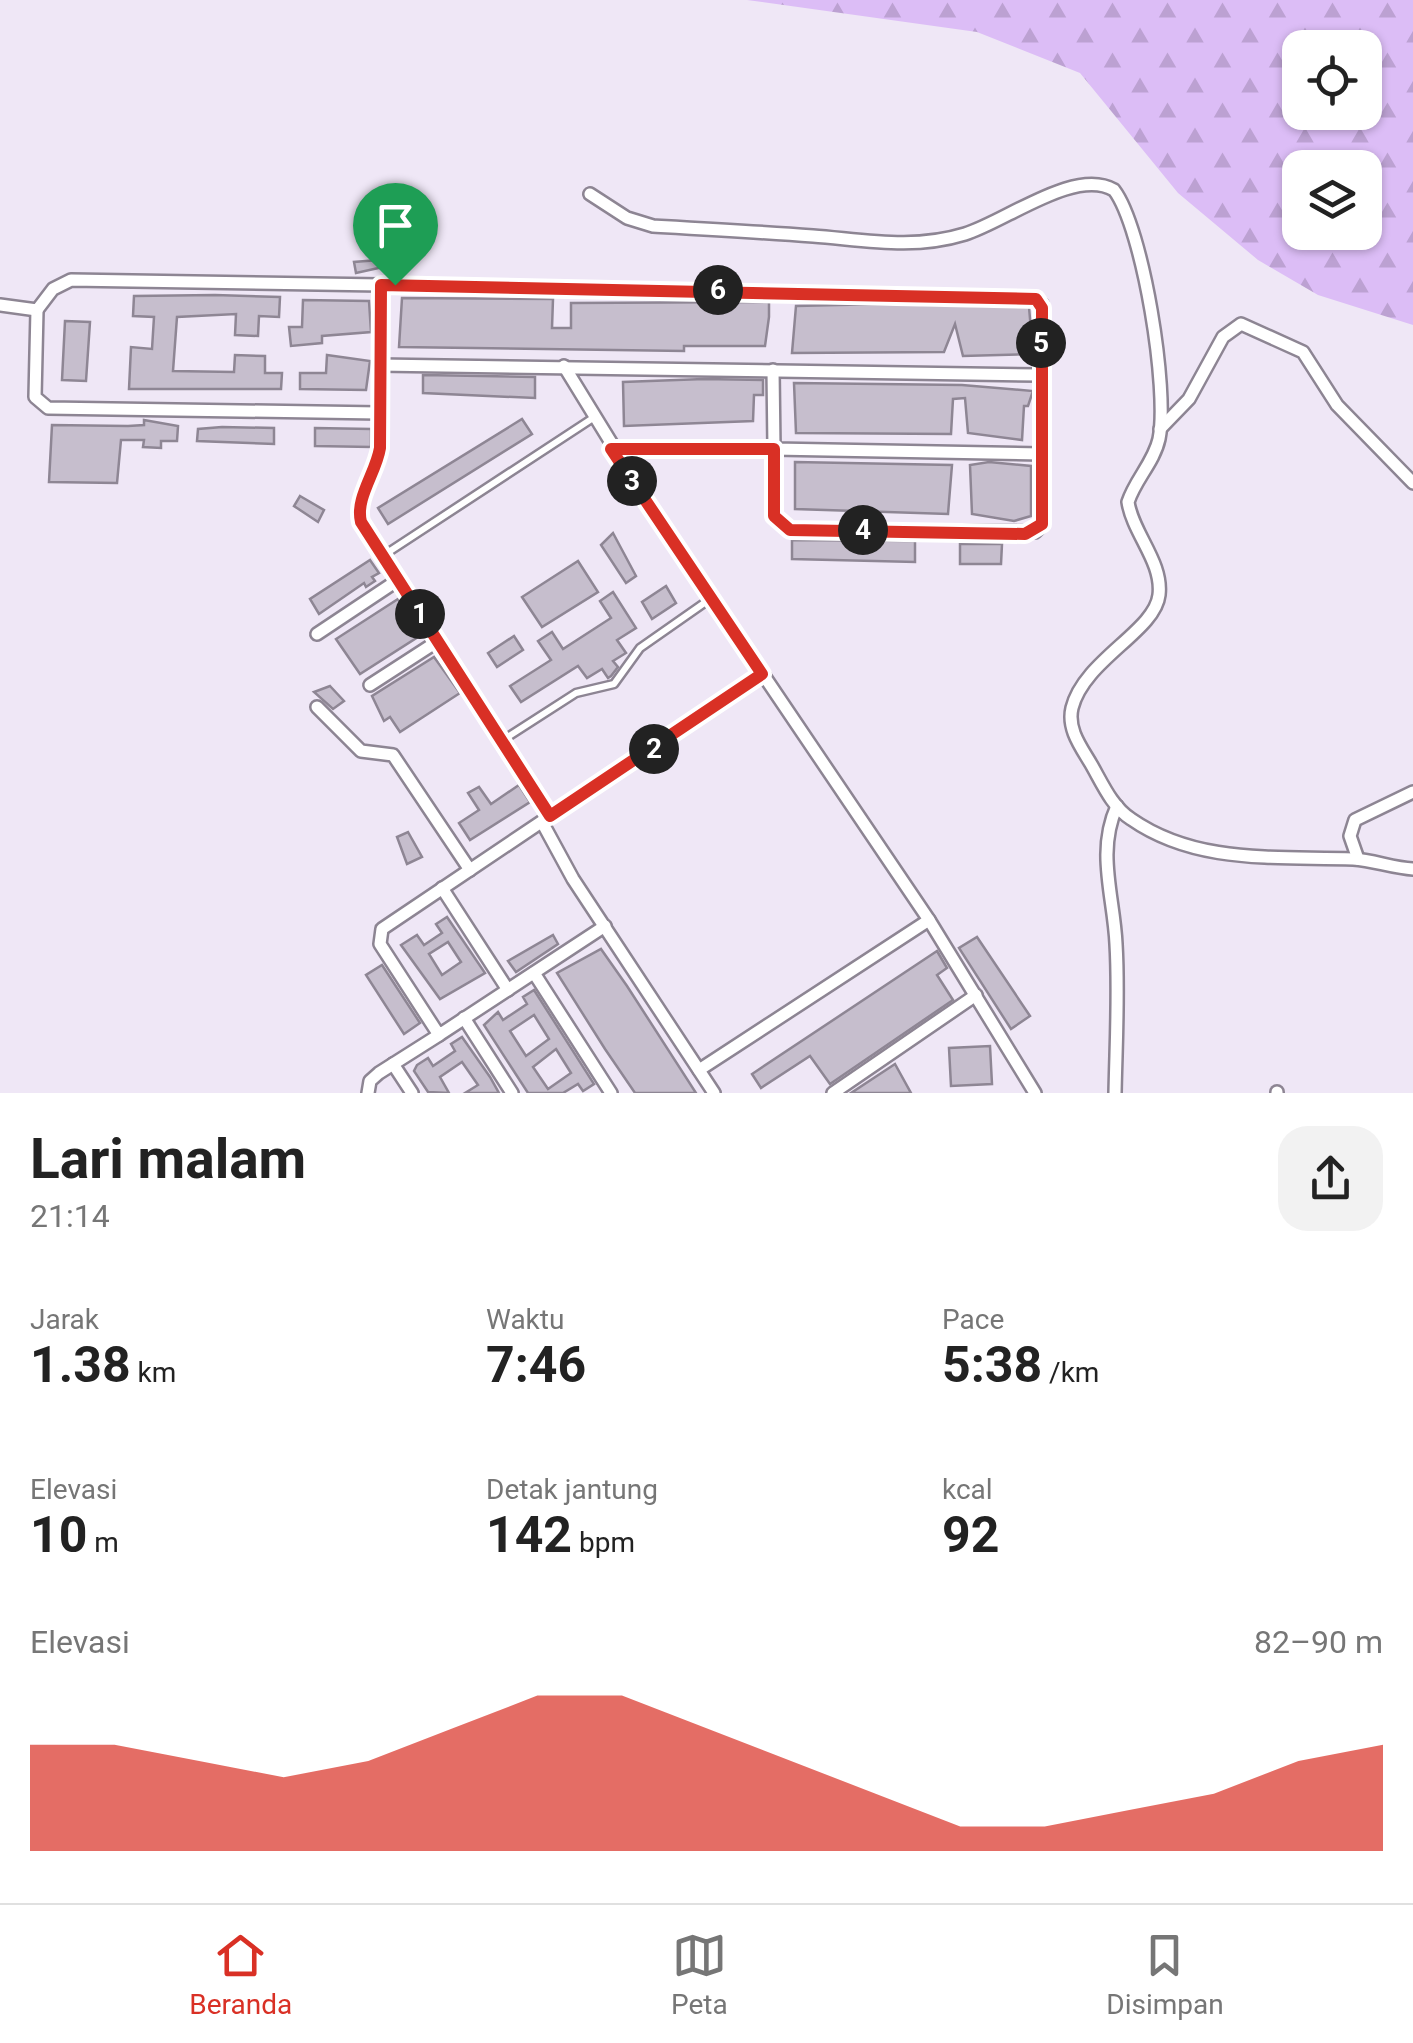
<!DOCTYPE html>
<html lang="id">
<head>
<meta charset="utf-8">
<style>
	:root { --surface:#fff; --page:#f2f2f2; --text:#222; --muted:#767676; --line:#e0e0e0; --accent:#d93025 }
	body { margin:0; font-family:Roboto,sans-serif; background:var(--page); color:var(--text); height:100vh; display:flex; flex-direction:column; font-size:38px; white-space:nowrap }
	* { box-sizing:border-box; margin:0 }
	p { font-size:32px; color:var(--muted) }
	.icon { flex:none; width:55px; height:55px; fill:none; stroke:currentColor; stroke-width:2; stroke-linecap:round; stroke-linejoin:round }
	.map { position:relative; height:1093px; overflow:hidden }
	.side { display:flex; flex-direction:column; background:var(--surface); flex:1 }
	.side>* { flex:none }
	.fabs { position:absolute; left:1282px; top:30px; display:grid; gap:20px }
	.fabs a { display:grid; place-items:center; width:100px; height:100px; border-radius:20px; background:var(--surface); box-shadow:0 2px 8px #0004; font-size:50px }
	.pin { position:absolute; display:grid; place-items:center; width:85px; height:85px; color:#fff; margin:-102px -42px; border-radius:50% 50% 50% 0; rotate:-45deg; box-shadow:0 0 10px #0007 }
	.pin .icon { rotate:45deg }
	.km { position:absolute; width:50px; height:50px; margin:-25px; border-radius:50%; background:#222; color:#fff; font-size:28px; line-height:50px; text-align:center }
	.round { display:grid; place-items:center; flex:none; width:105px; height:105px; border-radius:30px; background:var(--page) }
	.headline { display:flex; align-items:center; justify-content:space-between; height:170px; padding:0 30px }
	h1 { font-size:55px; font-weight:700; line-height:75px }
	.stats { display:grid; grid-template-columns:repeat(3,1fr); gap:15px; height:170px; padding:10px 30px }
	.stats div { display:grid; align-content:center }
	.stats b { font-size:50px; font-weight:700 }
	.stats small { font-size:28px; font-weight:400 }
	.stats p { font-size:28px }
	.chart { height:280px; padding:20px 30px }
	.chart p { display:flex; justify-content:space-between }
	.chart svg { width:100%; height:180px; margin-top:10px; fill:var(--accent); opacity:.7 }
	.tab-bar { display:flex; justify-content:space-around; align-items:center; height:140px; border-top:2px solid var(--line); background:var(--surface); font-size:28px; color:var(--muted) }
	.tab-bar a { display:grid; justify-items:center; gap:5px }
	.tab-bar .on { color:var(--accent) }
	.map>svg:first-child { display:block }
	.forest { fill:url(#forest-firs); fill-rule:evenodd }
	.building { fill:#c6becd; stroke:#8e8694; stroke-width:2.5; fill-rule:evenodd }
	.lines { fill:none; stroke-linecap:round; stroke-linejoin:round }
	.lane-casing { stroke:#8d8593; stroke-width:11 }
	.street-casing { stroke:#8d8593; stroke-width:16 }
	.lane { stroke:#fff; stroke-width:6 }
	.street { stroke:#fff; stroke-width:11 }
	.route-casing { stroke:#fff; stroke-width:20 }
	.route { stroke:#d93025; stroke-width:12 }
</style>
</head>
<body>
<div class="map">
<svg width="1413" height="1093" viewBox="0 0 1413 1093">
	<defs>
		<pattern id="forest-firs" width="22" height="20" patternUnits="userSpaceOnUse" patternTransform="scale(2.5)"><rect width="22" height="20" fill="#dcbdf6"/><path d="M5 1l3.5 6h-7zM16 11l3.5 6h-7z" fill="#bca1d2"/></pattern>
	</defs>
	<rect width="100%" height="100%" fill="#efe7f6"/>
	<path class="forest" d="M 747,0 L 1413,0 L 1413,325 L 1318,295 L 1258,260 L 1178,193 L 1080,73 L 977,32 ZM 1300,48 L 1365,48 L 1365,112 L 1300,112 ZM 1300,168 L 1365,168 L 1365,232 L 1300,232 Z"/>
	<g class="building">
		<path d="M 391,259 L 392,265 L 356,273 L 354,262 Z"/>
		<path d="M 215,295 L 280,297 L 279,317 L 259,316 L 258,336 L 235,335 L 236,314 L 177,317 L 173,371 L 234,372 L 235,355 L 265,356 L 265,373 L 282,373 L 281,389 L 129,389 L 131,347 L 152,349 L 154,317 L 133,316 L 134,296 Z"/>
		<path d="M 402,298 L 553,299 L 552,328 L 571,328 L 571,303 L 769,302 L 769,317 L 765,346 L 684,346 L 684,351 L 399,347 Z"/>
		<path d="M 303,300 L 369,301 L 371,332 L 322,336 L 322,343 L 291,346 L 289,327 L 302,327 Z"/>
		<path d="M 882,304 L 1029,307 L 1033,354 L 963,356 L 955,324 L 944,352 L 792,353 L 796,306 Z"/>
		<path d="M 65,321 L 90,322 L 86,381 L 62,380 Z"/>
		<path d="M 327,355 L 370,361 L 366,390 L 300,389 L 300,373 L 326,373 Z"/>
		<path d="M 423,375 L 535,377 L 535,398 L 423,393 Z"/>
		<path d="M 704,379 L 763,380 L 763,395 L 754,395 L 753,421 L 624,426 L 623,382 Z"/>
		<path d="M 794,383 L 962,385 L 1033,391 L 1028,406 L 1024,406 L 1022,440 L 968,433 L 965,398 L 953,399 L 951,434 L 796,433 Z"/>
		<path d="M 522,419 L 532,434 L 388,524 L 378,508 Z"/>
		<path d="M 144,420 L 178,426 L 177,441 L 161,441 L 161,448 L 143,447 L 144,440 L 121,440 L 117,483 L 49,482 L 52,425 L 128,426 L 144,425 Z"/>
		<path d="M 222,427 L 274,428 L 274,444 L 197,441 L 198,429 Z"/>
		<path d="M 315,428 L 371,429 L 371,447 L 315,446 Z"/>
		<path d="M 795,462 L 952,465 L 948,514 L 795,509 Z"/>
		<path d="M 989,462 L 1031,466 L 1031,516 L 1014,521 L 972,514 L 970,465 Z"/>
		<path d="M 300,496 L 324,510 L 318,522 L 294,506 Z"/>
		<path d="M 613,533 L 636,576 L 626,583 L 601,545 Z"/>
		<path d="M 792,540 L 915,541 L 915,562 L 792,559 Z"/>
		<path d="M 960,544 L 1002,544 L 1001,564 L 960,564 Z"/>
		<path d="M 370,560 L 379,573 L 372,577 L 375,581 L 366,587 L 364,583 L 319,614 L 310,599 Z"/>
		<path d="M 578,561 L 598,592 L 542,627 L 522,597 Z"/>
		<path d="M 666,586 L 676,603 L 652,619 L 642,602 Z"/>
		<path d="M 613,592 L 636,628 L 617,640 L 626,653 L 613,661 L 618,667 L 611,676 L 608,678 L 602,669 L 587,678 L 578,666 L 521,702 L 510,686 L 551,660 L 538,641 L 552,632 L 563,649 L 611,618 L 600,601 Z"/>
		<path d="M 398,599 L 421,635 L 360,674 L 336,639 Z"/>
		<path d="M 514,636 L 523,650 L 497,667 L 488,653 Z"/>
		<path d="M 434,657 L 460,693 L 400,732 L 390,717 L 384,721 L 372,696 Z"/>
		<path d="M 330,686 L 344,701 L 333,709 L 314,692 Z"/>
		<path d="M 519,785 L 530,802 L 470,840 L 459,823 L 479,810 L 468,793 L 479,787 L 491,804 Z"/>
		<path d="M 408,832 L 422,857 L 407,864 L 397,837 Z"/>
		<path d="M 447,917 L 485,973 L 440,999 L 401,945 L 417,935 L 424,945 L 442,933 L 436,924 ZM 448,942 L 461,962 L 442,975 L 429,954 Z"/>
		<path d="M 553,935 L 558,944 L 516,972 L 508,961 Z"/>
		<path d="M 977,937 L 1030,1016 L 1011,1029 L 959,948 Z"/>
		<path d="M 601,949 L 627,986 L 696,1093 L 635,1093 L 605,1049 L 557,973 Z"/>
		<path d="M 937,951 L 947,968 L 937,975 L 953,1000 L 830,1084 L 810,1056 L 761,1088 L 752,1074 Z"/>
		<path d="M 382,965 L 420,1023 L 404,1034 L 366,975 Z"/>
		<path d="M 534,990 L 594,1084 L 583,1091 L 578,1084 L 563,1093 L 528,1093 L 484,1025 L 498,1012 L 503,1020 L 527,1004 L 523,997 ZM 534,1015 L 549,1039 L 526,1056 L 510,1031 ZM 556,1049 L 571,1073 L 548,1089 L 533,1067 Z"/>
		<path d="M 462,1037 L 490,1077 L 499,1093 L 465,1093 L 478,1085 L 462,1062 L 440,1077 L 449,1093 L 428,1092 L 414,1071 L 417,1065 L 428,1058 L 433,1066 L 455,1051 L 451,1044 Z"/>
		<path d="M 990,1046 L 992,1084 L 951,1086 L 949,1048 Z"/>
		<path d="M 895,1064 L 911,1093 L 851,1093 Z"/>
	</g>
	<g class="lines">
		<defs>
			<g id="lane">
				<path d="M 384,555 L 593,418"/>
				<path d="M 503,740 L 576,693 L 614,684 L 640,648 L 710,599"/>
			</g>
			<g id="street">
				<path d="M 590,194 L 627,218 L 653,226 C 706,229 760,232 813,236 C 865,240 913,250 965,234 C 1005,222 1075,167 1114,190 C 1143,228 1169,391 1159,439 C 1154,462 1135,480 1128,502 C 1133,534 1163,562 1159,595 C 1155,631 1084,660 1072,708 C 1067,729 1081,747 1091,764 C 1102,783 1112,807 1131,819 C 1197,865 1277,856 1353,859 C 1373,860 1393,868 1413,869"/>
				<path d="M 0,305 L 37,310 L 53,289 L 71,280 L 381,285"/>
				<path d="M 37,310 L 35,397 L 48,408 L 379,413"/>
				<path d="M 379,365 L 1039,375"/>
				<path d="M 564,366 L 658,519 L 929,920 L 1035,1093"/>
				<path d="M 773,370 L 774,449 L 1041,454"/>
				<path d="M 1160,429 L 1189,399 L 1223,337 L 1241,324 L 1303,352 L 1337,405 L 1413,483"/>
				<path d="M 317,634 L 398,580"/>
				<path d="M 370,685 L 438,641"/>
				<path d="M 317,707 L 361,751 L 393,755 L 470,870"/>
				<path d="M 550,816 L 762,674"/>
				<path d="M 542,822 L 573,879 L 714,1093"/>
				<path d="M 1358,859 L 1350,836 L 1355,820 L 1413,792"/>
				<path d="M 442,888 L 508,990"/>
				<path d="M 605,926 L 439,1035 L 380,944 L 382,929 L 550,816 L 361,522 C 355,498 376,473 380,448 L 381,285 L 1032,298 L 1042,304 L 1042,525 L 1035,532 L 789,530 L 774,516 L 774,449 L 611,449"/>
				<path d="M 534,973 L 611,1093"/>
				<path d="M 464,1018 L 512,1093"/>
				<path d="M 393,1064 L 412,1093"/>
				<path d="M 699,1070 L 929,920"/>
				<path d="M 368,1093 L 370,1081 L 379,1073 L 439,1035"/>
				<path d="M 833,1093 L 976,995"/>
				<path d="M 1115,1093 C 1116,1044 1119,993 1116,944 C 1114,897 1096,852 1117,806"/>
				<path d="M 1277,1093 L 1277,1092"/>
			</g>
		</defs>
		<use href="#lane" class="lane-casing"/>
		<use href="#street" class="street-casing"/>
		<use href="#lane" class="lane"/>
		<use href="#street" class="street"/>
	</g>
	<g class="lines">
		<defs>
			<path id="route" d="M 381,285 L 1036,299 L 1042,308 L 1042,524 L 1025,534 L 790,530 L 774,516 L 774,449 L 611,449 L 762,674 L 550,816 L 361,522 C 355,498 376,473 380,448 Z"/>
		</defs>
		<use href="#route" class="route-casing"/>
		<use href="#route" class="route"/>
	</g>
</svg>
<div class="fabs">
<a><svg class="icon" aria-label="locate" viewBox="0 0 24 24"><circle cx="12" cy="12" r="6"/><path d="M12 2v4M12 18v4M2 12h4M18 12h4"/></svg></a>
<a><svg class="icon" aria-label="layers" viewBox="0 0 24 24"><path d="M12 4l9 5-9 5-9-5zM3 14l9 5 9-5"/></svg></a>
</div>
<div class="pin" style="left:395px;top:285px;background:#1e9e55"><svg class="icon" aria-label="arrive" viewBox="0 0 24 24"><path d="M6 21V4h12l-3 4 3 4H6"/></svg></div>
<b class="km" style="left:420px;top:614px">1</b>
<b class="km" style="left:654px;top:749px">2</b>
<b class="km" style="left:632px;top:481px">3</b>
<b class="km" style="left:863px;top:530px">4</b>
<b class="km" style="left:1041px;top:343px">5</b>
<b class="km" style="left:718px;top:290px">6</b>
</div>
<section class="side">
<div class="headline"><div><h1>Lari malam</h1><p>21:14</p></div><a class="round"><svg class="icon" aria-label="share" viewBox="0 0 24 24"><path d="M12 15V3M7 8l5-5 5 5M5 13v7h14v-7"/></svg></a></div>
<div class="stats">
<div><p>Jarak</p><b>1.38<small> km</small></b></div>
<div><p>Waktu</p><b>7:46</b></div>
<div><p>Pace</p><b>5:38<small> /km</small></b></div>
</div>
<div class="stats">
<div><p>Elevasi</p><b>10<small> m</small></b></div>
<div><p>Detak jantung</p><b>142<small> bpm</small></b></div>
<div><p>kcal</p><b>92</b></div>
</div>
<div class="chart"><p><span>Elevasi</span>82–90 m</p>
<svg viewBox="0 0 160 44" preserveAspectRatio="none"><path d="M0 44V18L10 18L20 22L30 26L40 22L50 14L60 6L70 6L80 14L90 22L100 30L110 38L120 38L130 34L140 30L150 22L160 18V44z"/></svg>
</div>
</section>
<nav class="tab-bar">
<a class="on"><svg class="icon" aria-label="home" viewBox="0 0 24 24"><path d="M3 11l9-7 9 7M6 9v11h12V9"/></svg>Beranda</a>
<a><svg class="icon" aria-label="map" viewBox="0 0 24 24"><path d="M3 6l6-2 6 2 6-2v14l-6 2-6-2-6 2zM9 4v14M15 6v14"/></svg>Peta</a>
<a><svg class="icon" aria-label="saved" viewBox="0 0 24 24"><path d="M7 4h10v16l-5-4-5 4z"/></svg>Disimpan</a>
</nav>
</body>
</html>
